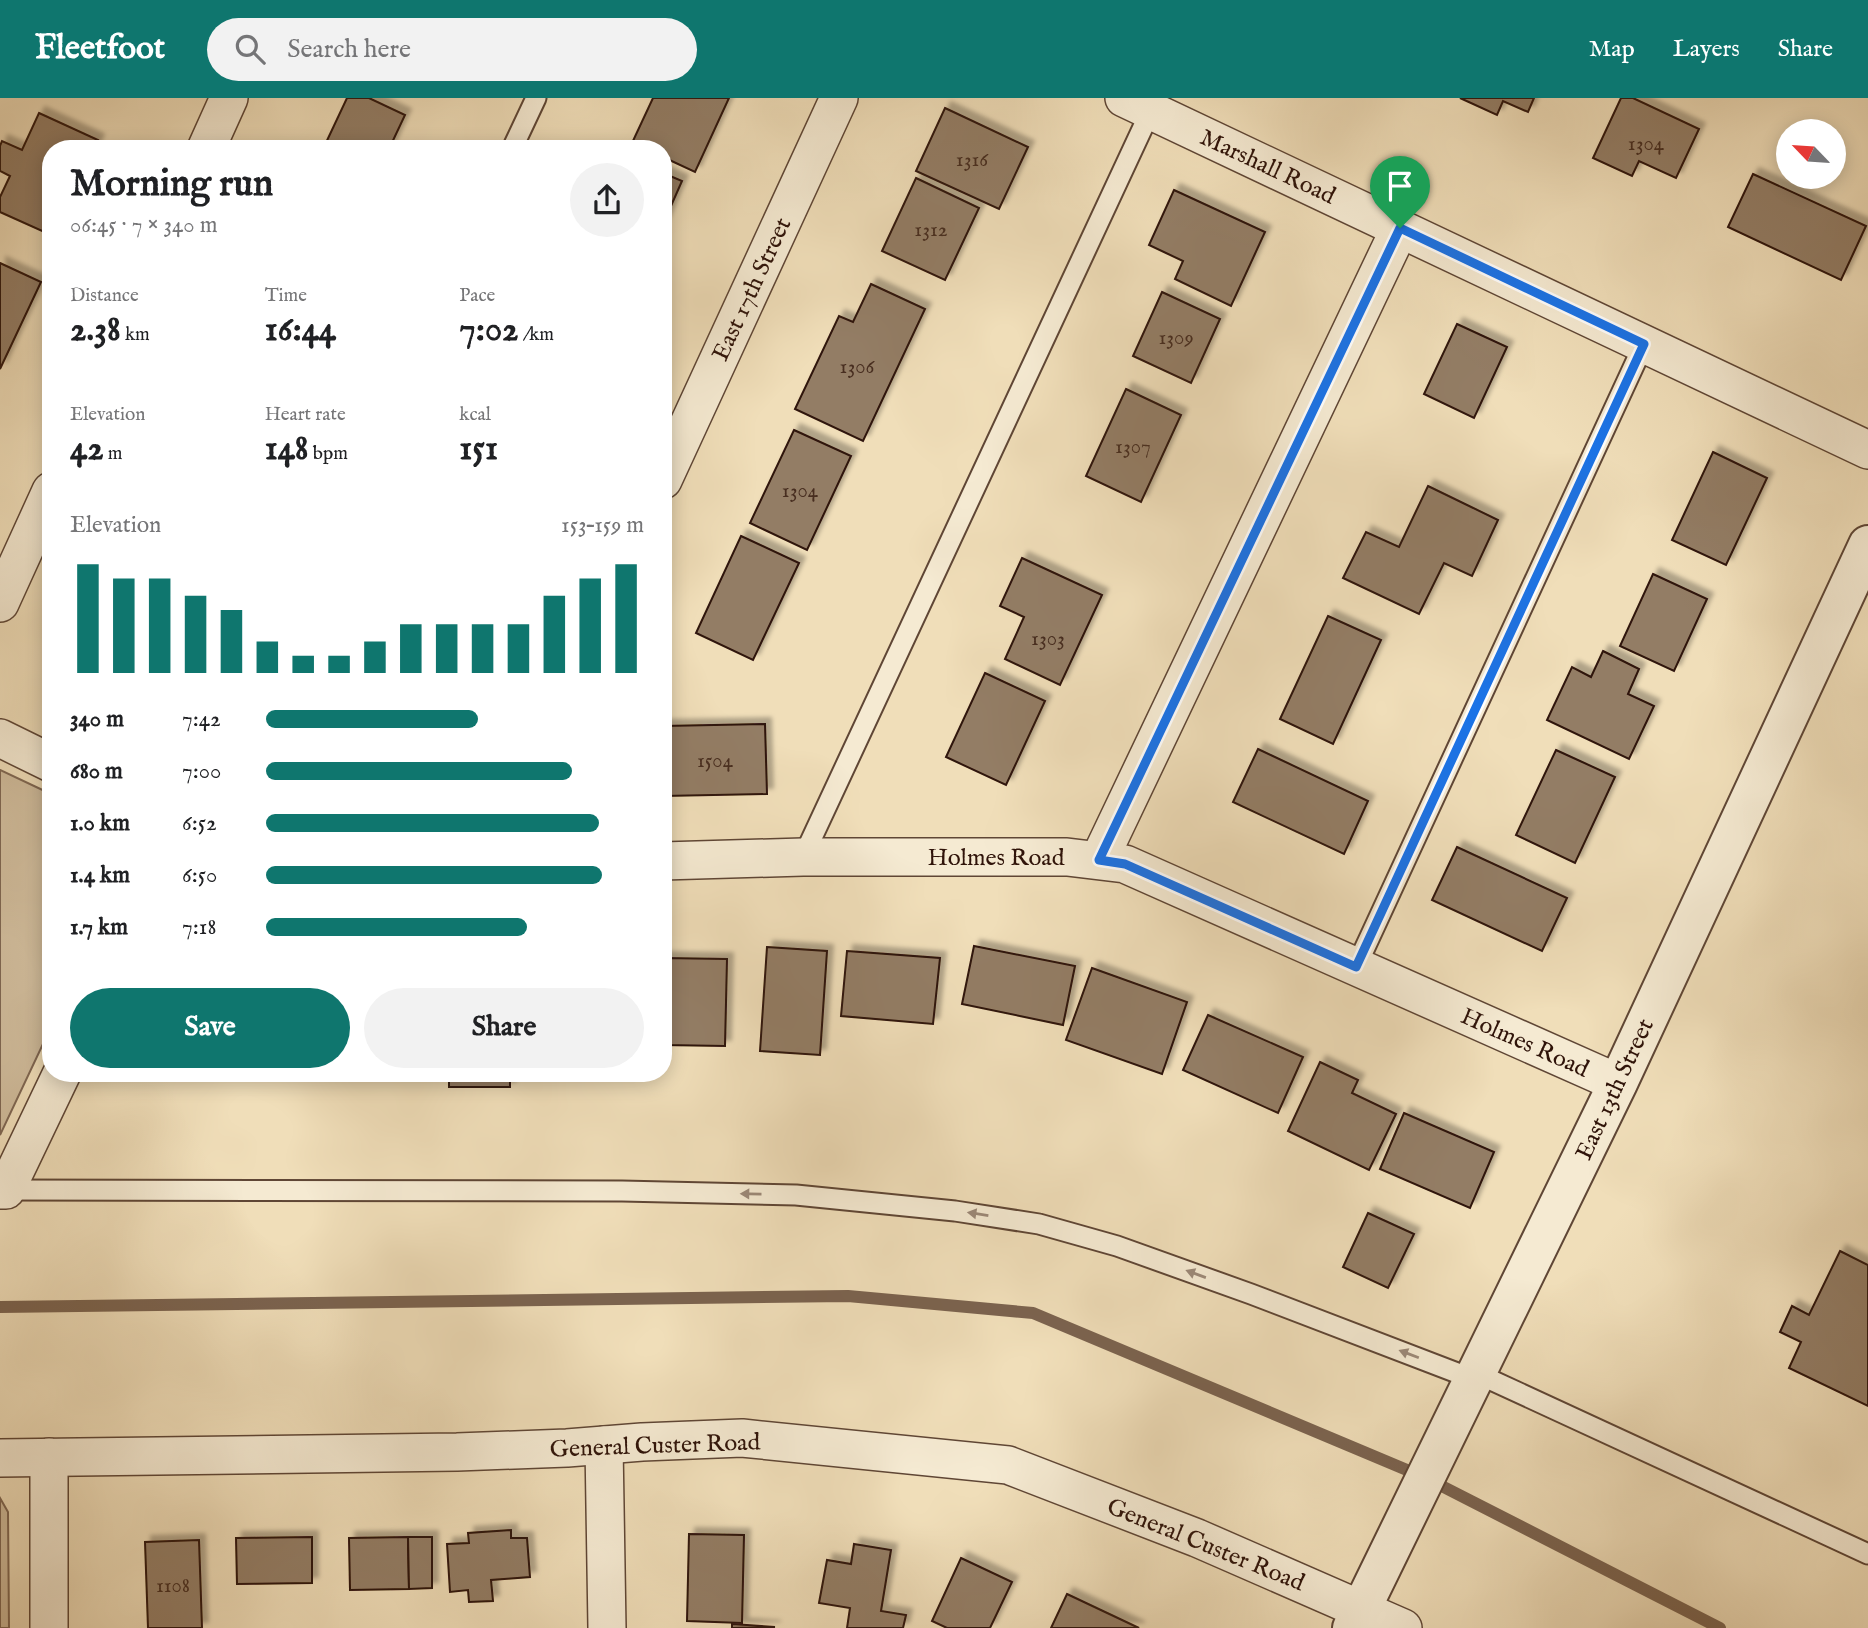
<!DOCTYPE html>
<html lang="en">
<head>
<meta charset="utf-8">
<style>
	:root { --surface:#fff; --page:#f2f2f2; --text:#202124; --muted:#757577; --accent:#0f766e }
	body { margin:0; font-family:"IM FELL English",serif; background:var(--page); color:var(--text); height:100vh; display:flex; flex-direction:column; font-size:26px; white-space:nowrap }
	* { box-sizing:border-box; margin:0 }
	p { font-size:23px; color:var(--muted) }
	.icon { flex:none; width:38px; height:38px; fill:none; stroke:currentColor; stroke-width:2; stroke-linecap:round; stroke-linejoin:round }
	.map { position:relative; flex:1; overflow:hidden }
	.sheet { position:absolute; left:42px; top:42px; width:630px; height:942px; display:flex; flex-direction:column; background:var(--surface); border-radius:28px; box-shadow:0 4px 18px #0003 }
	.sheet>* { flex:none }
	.needle { width:46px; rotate:295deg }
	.controls { position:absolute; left:1776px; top:21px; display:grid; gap:14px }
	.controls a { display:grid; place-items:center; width:70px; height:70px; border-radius:50%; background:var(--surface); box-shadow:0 4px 18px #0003; font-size:35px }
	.pin { position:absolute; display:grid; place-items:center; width:60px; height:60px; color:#fff; margin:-72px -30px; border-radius:50% 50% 50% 0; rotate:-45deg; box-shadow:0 0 7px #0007 }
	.pin .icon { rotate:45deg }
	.round { display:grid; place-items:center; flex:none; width:74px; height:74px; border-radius:37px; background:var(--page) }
	.head { display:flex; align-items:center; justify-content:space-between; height:119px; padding:0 28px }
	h1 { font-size:38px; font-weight:800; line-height:52px }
	.figures { display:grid; grid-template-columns:repeat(3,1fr); gap:10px; height:119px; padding:7px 28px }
	.figures div { display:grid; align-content:center }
	.figures b { font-size:35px; font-weight:800 }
	.figures small { font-size:19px; font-weight:400 }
	.figures p { font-size:19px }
	.chart { height:196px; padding:14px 28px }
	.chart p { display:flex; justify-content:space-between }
	.chart svg { width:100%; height:126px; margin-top:7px; stroke:var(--accent); stroke-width:6 }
	.cta { display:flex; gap:14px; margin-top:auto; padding:14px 28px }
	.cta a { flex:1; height:80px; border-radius:42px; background:var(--accent); color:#fff; font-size:28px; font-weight:800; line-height:80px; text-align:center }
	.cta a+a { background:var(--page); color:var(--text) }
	ul { padding:0 28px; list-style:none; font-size:23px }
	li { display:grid; grid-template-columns:112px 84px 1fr; align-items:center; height:52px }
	li i { height:18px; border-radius:9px; background:var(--accent) }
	header { display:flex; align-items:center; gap:42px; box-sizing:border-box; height:98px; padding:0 35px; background:var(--accent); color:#fff }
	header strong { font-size:33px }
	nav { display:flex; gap:38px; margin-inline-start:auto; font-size:24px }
	.search { width:490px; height:63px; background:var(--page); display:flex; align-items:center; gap:18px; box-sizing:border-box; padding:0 24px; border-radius:38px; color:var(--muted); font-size:26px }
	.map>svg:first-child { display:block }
	.green { fill:#cfbb9b; stroke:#7f6752; stroke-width:2 }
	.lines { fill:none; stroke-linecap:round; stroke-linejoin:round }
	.stream { stroke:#7b634f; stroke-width:12 }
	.building { fill:#937d65; stroke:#2f1309; stroke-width:2; filter:url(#shadow) }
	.service-casing { stroke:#5f4635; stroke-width:23 }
	.minor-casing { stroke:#5f4635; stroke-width:40 }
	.tertiary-casing { stroke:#5f4635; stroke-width:42 }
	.service { stroke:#f5ead2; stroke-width:19 }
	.minor { stroke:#f5ead2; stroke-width:37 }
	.tertiary { stroke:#f5ead2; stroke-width:38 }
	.oneway { fill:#9c8978 }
	.route-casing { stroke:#fff; stroke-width:14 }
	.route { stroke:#1a73e8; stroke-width:9 }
	.labels { text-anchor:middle; stroke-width:6; stroke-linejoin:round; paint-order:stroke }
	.number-label { font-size:21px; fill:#482e20 }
	.street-label { font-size:24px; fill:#2f1309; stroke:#f5ead2 }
</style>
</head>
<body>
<header>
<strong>Fleetfoot</strong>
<div class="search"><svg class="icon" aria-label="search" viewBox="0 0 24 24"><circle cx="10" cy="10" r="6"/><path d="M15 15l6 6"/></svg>Search here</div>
<nav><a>Map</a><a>Layers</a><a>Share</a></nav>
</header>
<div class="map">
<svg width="1868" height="1530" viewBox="0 0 1868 1530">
	<defs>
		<filter id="shadow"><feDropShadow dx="6" dy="-6" stdDeviation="2" flood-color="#0004"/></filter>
	</defs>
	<rect width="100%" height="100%" fill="#f0deb9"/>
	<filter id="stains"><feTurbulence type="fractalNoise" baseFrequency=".00286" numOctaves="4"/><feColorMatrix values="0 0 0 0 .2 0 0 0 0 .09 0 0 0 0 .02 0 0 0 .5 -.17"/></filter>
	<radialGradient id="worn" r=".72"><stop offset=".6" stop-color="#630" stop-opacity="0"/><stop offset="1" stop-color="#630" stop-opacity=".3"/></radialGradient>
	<g class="green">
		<path d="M 0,672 L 51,696 L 51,929 L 0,1037 Z"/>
		<path d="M 0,1400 L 8,1414 L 9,1530 L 0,1530 Z"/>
	</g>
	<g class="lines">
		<path class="stream" d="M 0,1209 L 848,1198 L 1033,1215 L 1426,1380 L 1720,1530"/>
	</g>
	<g class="building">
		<path d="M 347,0 L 369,0 L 405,17 L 389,51 L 323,51 Z"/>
		<path d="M 653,0 L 729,0 L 695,74 L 663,59 L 663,51 L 645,51 L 632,45 Z"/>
		<path d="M 1460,0 L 1534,0 L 1528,14 L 1503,3 L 1497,17 Z"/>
		<path d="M 1621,0 L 1633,0 L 1699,31 L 1676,80 L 1639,63 L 1632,78 L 1593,60 Z"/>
		<path d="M 945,10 L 1028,49 L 999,111 L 916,73 Z"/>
		<path d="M 39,15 L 98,42 L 94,51 L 51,51 L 51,137 L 0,114 L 0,99 L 10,78 L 0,73 L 0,48 L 2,43 L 22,52 Z"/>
		<path d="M 663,75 L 682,83 L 663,126 Z"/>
		<path d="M 1753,76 L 1866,128 L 1841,182 L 1728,129 Z"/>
		<path d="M 916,80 L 979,110 L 945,182 L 882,153 Z"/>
		<path d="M 1174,92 L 1265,134 L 1231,208 L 1175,181 L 1183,163 L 1149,147 Z"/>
		<path d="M 0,165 L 41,184 L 0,271 Z"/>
		<path d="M 871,186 L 925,211 L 863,343 L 795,311 L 839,218 L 853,224 Z"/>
		<path d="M 1162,194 L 1220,221 L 1191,285 L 1133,258 Z"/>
		<path d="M 1457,226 L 1507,249 L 1474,320 L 1424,296 Z"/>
		<path d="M 1126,291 L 1181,317 L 1141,404 L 1086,378 Z"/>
		<path d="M 794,332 L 851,358 L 807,452 L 750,425 Z"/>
		<path d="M 1713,354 L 1767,380 L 1726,467 L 1672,442 Z"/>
		<path d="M 1428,388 L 1498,422 L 1472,478 L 1444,465 L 1419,516 L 1343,480 L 1366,434 L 1399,449 Z"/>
		<path d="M 741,438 L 799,465 L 753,562 L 696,535 Z"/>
		<path d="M 1022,460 L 1102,497 L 1060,587 L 1005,561 L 1024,519 L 1000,508 Z"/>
		<path d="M 1653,476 L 1707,501 L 1674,573 L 1620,548 Z"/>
		<path d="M 1328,518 L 1381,542 L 1333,646 L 1280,621 Z"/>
		<path d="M 1603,553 L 1639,571 L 1628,596 L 1654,608 L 1629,661 L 1547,622 L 1572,569 L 1591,579 Z"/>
		<path d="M 985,575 L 1045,603 L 1006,687 L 946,659 Z"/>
		<path d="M 765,626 L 767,696 L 663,698 L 663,628 Z"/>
		<path d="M 1258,651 L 1368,703 L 1344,756 L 1233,704 Z"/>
		<path d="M 1556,652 L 1615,679 L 1575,765 L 1516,737 Z"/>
		<path d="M 1457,749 L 1567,800 L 1542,853 L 1432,802 Z"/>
		<path d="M 974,848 L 1075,868 L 1063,927 L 962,906 Z"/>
		<path d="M 767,849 L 827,853 L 820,957 L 760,953 Z"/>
		<path d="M 847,853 L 940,860 L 933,926 L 841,918 Z"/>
		<path d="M 663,860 L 727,861 L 725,948 L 663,947 Z"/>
		<path d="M 1092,870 L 1187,904 L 1162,976 L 1066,942 Z"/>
		<path d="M 1208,917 L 1303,959 L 1278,1015 L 1183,972 Z"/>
		<path d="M 1320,964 L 1358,982 L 1352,995 L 1396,1016 L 1369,1072 L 1288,1033 Z"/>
		<rect x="449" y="975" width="61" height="14"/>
		<path d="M 1404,1015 L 1494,1054 L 1470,1110 L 1380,1071 Z"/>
		<path d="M 1368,1115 L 1414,1136 L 1388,1190 L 1343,1169 Z"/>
		<path d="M 1840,1153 L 1868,1167 L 1868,1308 L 1789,1270 L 1801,1244 L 1780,1234 L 1792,1208 L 1809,1217 Z"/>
		<path d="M 511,1432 L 511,1440 L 527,1440 L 530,1479 L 491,1482 L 493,1503 L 469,1504 L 468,1492 L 450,1494 L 447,1446 L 469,1445 L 468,1435 Z"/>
		<path d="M 689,1436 L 744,1437 L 742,1525 L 687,1523 Z"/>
		<path d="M 312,1439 L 312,1485 L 237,1486 L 236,1440 Z"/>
		<path d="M 408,1439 L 409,1491 L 350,1492 L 349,1440 Z"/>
		<path d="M 408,1439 L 432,1439 L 432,1490 L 409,1491 Z"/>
		<path d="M 199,1442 L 202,1530 L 148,1530 L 145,1444 Z"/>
		<path d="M 854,1446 L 891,1452 L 881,1513 L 906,1517 L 903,1530 L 847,1530 L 850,1510 L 819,1505 L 827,1462 L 851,1466 Z"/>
		<path d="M 961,1460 L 1012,1484 L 990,1530 L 947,1530 L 932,1523 Z"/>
		<path d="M 1067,1496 L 1139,1530 L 1051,1530 Z"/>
		<path d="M 732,1526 L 775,1529 L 732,1530 Z"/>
	</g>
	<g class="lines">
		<defs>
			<g id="service">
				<path d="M 512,51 L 536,0"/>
				<path d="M 803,759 L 1151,12"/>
				<path d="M 1356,869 L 1644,246"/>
				<path d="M 6,1092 L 622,1093 L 796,1097 L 955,1113 L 1039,1126 L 1117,1148 L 1251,1196 L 1473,1281"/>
				<path d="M 1476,1275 L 1868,1456"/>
			</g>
			<g id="minor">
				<path d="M 1124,0 L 1868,352"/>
				<path d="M 206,51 L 229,0"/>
				<path d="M 663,382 L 839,0"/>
				<path d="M 0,505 L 51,393"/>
				<path d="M 0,640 L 51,665"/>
				<path d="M 1099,762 L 1400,130"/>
				<path d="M 663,763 L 803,759 L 1067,759 L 1125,766 L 1618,985"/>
				<path d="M 0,1092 L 6,1092 L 62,975"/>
				<path d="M 604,1347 L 607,1530"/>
				<path d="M 0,1360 L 457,1354 L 567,1350 L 642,1344 L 742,1340 L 1008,1367 L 1197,1440 L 1403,1530"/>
				<path d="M 49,1530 L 49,1359"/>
			</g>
			<path id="tertiary" d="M 1352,1530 L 1618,985 L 1868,447"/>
		</defs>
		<use href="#service" class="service-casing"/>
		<use href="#minor" class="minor-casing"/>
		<use href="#tertiary" class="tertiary-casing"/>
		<use href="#service" class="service"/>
		<use href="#minor" class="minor"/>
		<use href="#tertiary" class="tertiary"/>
	</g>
	<defs><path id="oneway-solid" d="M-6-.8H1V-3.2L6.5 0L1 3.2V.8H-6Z" transform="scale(1.75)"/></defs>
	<g class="oneway">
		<use href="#oneway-solid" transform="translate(751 1096) rotate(-179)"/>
		<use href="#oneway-solid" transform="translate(978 1116) rotate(-171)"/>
		<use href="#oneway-solid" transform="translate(1196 1176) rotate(-160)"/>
		<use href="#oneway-solid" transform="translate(1409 1256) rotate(-159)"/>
	</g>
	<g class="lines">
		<defs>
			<path id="route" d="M 1400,130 L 1644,246 L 1356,869 L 1125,766 L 1099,762 Z"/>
		</defs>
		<use href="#route" class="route-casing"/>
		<use href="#route" class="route"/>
	</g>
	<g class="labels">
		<g class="number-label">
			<text x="1646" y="52">1304</text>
			<text x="972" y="68">1316</text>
			<text x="931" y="138">1312</text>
			<text x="1176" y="246">1309</text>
			<text x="857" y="275">1306</text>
			<text x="1133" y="355">1307</text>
			<text x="800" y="399">1304</text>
			<text x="1048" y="547">1303</text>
			<text x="715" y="669">1504</text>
			<text x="173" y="1494">1108</text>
		</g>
		<g class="street-label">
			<text transform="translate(1268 68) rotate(25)" y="8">Marshall Road</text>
			<text transform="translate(751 191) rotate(-65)" y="8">East 17th Street</text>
			<text x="996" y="767">Holmes Road</text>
			<text transform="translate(1525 944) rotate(24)" y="8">Holmes Road</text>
			<text transform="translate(1614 991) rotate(-65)" y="8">East 13th Street</text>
			<text transform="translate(655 1347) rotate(-2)" y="8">General Custer Road</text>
			<text transform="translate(1206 1446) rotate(22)" y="8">General Custer Road</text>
		</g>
	</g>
	<rect width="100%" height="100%" filter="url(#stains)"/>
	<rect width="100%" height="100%" fill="url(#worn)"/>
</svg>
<div class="controls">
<a><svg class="needle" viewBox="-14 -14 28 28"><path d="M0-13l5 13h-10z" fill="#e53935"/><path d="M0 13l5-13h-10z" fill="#757577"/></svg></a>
</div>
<div class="pin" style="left:1400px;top:130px;background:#1e9e55"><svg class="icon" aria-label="arrive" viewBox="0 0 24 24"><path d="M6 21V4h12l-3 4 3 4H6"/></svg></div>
<section class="sheet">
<div class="head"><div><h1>Morning run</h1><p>06:45 · 7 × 340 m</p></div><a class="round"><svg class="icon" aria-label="share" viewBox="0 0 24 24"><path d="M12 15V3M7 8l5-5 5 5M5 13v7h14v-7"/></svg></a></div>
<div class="figures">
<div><p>Distance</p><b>2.38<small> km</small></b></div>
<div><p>Time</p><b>16:44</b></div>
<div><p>Pace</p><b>7:02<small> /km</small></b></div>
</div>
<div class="figures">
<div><p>Elevation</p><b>42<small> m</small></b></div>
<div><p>Heart rate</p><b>148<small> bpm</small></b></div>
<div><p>kcal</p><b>151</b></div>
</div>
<div class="chart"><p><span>Elevation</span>153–159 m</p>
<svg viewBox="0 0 160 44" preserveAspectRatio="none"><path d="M5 44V6M15 44V11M25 44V11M35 44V17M45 44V22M55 44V33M65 44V38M75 44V38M85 44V33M95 44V27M105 44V27M115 44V27M125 44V27M135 44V17M145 44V11M155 44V6"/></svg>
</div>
<ul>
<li><b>340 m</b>7:42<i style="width:56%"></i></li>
<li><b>680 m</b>7:00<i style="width:81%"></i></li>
<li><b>1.0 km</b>6:52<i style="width:88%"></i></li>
<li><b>1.4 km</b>6:50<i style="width:89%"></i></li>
<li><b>1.7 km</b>7:18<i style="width:69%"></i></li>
</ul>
<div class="cta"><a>Save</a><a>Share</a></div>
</section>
</div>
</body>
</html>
